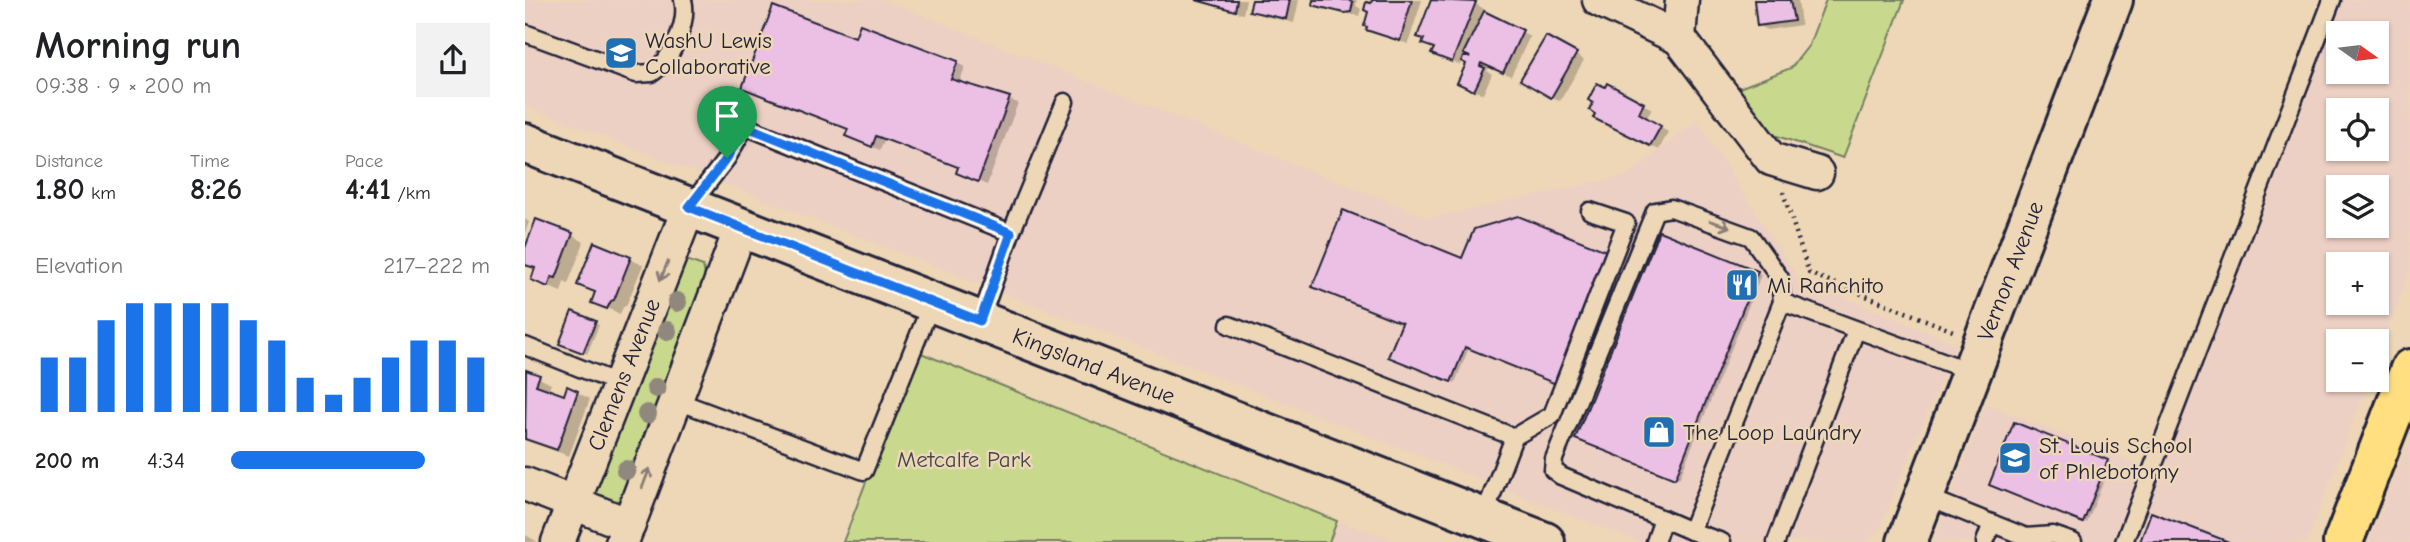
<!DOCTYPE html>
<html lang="en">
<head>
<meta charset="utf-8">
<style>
	:root { --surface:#fff; --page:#f2f2f2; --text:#202124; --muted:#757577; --accent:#1a73e8 }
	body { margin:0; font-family:"Comic Neue",sans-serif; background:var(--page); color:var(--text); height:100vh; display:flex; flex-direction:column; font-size:26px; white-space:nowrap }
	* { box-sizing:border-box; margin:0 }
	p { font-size:23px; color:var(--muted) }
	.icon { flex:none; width:38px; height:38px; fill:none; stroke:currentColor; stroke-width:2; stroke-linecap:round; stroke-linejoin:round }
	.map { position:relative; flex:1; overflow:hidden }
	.drawer { display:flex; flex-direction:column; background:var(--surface); width:525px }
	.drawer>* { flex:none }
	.needle { width:46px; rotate:104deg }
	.tools { position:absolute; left:1801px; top:21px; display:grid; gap:14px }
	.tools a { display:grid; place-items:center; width:63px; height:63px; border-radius:0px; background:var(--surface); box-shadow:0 2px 5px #0004; font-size:35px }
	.pin { position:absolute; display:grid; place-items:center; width:60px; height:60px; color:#fff; margin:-72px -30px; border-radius:50% 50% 50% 0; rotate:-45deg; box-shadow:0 0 7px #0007 }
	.pin .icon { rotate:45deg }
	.round { display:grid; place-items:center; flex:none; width:74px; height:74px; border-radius:0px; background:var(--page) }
	.overview { display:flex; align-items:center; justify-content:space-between; height:119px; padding:0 35px }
	h1 { font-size:38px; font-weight:700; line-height:52px }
	.figures { display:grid; grid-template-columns:repeat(3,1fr); gap:10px; height:119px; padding:7px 35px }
	.figures div { display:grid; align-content:center }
	.figures b { font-size:30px; font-weight:700 }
	.figures small { font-size:19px; font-weight:400 }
	.figures p { font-size:19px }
	.chart { height:196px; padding:14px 35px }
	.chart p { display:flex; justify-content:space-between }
	.chart svg { width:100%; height:126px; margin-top:7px; stroke:var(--accent); stroke-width:6 }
	ul { padding:0 35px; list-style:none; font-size:23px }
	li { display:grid; grid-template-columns:112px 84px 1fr; align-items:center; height:52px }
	li i { height:18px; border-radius:9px; background:var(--accent) }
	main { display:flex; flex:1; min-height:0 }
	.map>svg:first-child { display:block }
	.built { fill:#edd0c4; fill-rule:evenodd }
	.green { fill:#c8d98d; stroke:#757e64; stroke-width:2 }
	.shadow { fill:#0003; fill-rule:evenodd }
	.building { fill:#ecbfe4; stroke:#22223b; stroke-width:2 }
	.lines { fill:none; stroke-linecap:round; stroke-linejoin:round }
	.service-casing { stroke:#22223b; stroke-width:21 }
	.minor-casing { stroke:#22223b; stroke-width:37 }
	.tertiary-casing { stroke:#22223b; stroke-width:44 }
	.primary-casing { stroke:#22223b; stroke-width:44 }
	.path { stroke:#22223b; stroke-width:4.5; stroke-dasharray:2 5; stroke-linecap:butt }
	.service { stroke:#edd7b6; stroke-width:16 }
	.minor { stroke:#edd7b6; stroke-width:32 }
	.tertiary { stroke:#edd7b6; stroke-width:38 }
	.primary { stroke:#ffdf80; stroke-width:38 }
	.tree { fill:#90887b }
	.oneway { stroke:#887c78 }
	.route-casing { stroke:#fff; stroke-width:14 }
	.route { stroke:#1a73e8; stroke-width:9 }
	.labels { text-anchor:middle; stroke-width:5; stroke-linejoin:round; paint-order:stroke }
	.poi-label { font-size:23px; fill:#22223b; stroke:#edd7b6; text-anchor:start }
	.street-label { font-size:23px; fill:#22223b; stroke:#edd7b6 }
	.park-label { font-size:23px; fill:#43474b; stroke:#edd7b6 }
</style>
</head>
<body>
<main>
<section class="drawer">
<div class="overview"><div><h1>Morning run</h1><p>09:38 · 9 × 200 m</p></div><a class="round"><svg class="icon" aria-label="share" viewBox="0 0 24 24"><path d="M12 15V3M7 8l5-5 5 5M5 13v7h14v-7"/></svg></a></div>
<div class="figures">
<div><p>Distance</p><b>1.80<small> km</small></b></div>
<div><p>Time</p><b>8:26</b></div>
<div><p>Pace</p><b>4:41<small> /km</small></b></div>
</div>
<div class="chart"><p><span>Elevation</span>217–222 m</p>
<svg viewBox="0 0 160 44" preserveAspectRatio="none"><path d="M5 44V25M15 44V25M25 44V12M35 44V6M45 44V6M55 44V6M65 44V6M75 44V12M85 44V19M95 44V32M105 44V38M115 44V32M125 44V25M135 44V19M145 44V19M155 44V25"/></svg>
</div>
<ul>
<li><b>200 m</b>4:34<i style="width:75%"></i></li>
</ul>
</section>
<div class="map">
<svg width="1885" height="542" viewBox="0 0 1885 542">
	<rect width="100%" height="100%" fill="#edd7b6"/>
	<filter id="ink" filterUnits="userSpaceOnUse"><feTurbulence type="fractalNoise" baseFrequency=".0143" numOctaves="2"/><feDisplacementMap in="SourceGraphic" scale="14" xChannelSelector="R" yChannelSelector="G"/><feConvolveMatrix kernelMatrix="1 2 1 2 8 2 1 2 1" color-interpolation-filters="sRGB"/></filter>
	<g filter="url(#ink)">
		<g class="built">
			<path d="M 0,0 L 359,0 L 904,218 L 1101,176 L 1172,121 L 1273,278 L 1431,344 L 1354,530 L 1341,542 L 1115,542 L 0,106 Z"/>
			<path d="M 1814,0 L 1885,0 L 1885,270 L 1852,359 L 1852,341 L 1813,341 L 1813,380 L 1844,380 L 1782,542 L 1408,542 L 1461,404 L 1632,472 ZM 1813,33 L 1852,33 L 1852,72 L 1813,72 ZM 1813,110 L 1852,110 L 1852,149 L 1813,149 ZM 1813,187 L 1852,187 L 1852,226 L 1813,226 ZM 1813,264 L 1852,264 L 1852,303 L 1813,303 Z"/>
			<path d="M 1885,440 L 1885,542 L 1844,542 Z"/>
			<path d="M 812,521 L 873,542 L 804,542 Z"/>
		</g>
		<g class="green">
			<path d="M 1301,0 L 1379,0 L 1318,158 L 1243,133 L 1214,88 L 1266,68 L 1284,45 Z"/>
			<path d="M 161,260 L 178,266 L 181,279 L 101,497 L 94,503 L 84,503 L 67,493 L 154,265 Z"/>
			<path d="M 391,351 L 812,521 L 804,542 L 318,542 Z"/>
		</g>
		<g class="shadow">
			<path d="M 721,0 L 718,14 L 673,1 L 673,0 Z"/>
			<path d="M 728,0 L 774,0 L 769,23 L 735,15 L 726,10 Z"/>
			<path d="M 790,0 L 832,0 L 831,6 L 836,9 L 834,16 L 797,9 L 789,4 Z"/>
			<path d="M 848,0 L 897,0 L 883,44 L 843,30 Z"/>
			<path d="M 908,0 L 940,0 L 951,4 L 959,9 L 957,12 L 1005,36 L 986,76 L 965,66 L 962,71 L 967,74 L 958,94 L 942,87 L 943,64 L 937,60 L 935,65 L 917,58 L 908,53 L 910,49 L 899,43 L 900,39 L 894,36 ZM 940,54 L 951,60 L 938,58 Z"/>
			<path d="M 1231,0 L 1273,0 L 1276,25 L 1242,30 L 1234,25 Z"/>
			<path d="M 1022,38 L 1059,60 L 1035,101 L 997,80 Z"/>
			<path d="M 331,39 L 432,63 L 440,67 L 434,84 L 456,93 L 458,88 L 493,103 L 462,185 L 433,173 L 435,168 L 360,139 L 355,150 L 330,140 L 322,136 L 324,129 L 219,88 Z"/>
			<path d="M 1083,85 L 1127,109 L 1121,119 L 1143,132 L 1134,150 L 1078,122 Z"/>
			<path d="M 0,219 L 4,222 L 0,233 Z"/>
			<path d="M 1135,233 L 1236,275 L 1154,479 L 1056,440 Z"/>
			<path d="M 47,235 L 59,242 L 43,284 L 39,282 L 36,292 L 8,280 L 12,270 L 0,264 L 0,253 Z"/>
			<path d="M 70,244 L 118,265 L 101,306 L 98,307 L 95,314 L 68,302 L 72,294 L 54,285 Z"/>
			<path d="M 879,322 L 944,348 L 930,383 L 869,358 Z"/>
			<path d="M 70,323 L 74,325 L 62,354 L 40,345 Z"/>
			<path d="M 2,372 L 26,384 L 23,391 L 40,397 L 43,388 L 65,399 L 44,456 L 0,440 Z"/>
			<path d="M 1582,461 L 1586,463 L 1562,523 L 1470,487 Z"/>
			<path d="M 0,535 L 4,537 L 13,542 L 0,542 Z"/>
		</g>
		<g class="building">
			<path d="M 671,0 L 712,0 L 710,11 Z"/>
			<path d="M 727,0 L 765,0 L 761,19 L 724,11 Z"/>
			<path d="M 788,0 L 823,0 L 828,2 L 826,12 L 819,13 L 787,5 Z"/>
			<path d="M 847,0 L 887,0 L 875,41 L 841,30 L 842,27 L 839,26 L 843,12 L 839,10 L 841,2 L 846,3 Z"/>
			<path d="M 906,0 L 951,2 L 927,62 L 906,54 L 909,48 L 897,44 L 899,39 L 892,37 Z"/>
			<path d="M 1229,0 L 1265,0 L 1269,21 L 1232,26 Z"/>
			<path d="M 248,6 L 330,37 L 335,24 L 433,61 L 426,79 L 485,97 L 453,182 L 431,173 L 433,167 L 351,136 L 347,147 L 320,136 L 323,129 L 217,88 Z"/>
			<path d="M 959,11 L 998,30 L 978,73 L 956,63 L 955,66 L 960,68 L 949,91 L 932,83 L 941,64 L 936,61 L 938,57 L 945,57 L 938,54 Z"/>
			<path d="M 1021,36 L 1052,53 L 1026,98 L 995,80 Z"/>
			<path d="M 1072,83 L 1080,87 L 1082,83 L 1119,103 L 1114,113 L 1136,126 L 1125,146 L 1068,118 L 1070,114 L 1064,110 L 1068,103 L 1063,100 Z"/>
			<path d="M 818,210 L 937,258 L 949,229 L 993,216 L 1084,252 L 1031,384 L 940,347 L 926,382 L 863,357 L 877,323 L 787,287 Z"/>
			<path d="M 11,219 L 48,233 L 31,278 L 27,277 L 23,287 L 6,280 L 10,268 L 0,265 L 0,248 Z"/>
			<path d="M 1134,231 L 1233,271 L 1150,479 L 1050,439 Z"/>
			<path d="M 69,242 L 106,257 L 89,300 L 86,301 L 82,309 L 66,303 L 70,292 L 52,285 Z"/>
			<path d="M 47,311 L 71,321 L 58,353 L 34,344 Z"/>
			<path d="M 1,370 L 15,375 L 11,385 L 39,395 L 42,386 L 53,391 L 32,450 L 0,439 Z"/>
			<path d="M 1489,422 L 1583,460 L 1558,523 L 1464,485 Z"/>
			<path d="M 1626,512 L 1704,542 L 1615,542 Z"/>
		</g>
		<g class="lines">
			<defs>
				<g id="service">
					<path d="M 0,33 L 111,74 L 127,73 C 146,61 164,23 158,0"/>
					<path d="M 165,206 L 202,158 L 220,126 L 486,233 L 455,321"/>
					<path d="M 486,233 L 540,102"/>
					<path d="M 704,325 L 989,437 L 958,518"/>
					<path d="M 0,346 L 95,384"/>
					<path d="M 150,400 L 339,471 L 407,302"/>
					<path d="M 989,437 L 1027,415 L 1101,223 L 1065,211"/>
					<path d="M 1399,496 L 1501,537 L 1528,535 L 1548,542"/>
					<path d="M 1138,519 L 1036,476 L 1028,470 L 1029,459 L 1130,211 L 1146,208 L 1226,237 L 1255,278 L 1257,302"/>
					<path d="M 1166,531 L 1197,542"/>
					<path d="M 1130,542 L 1138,519 L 1166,531 L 1257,302 L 1447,372"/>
					<path d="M 1251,542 L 1331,330"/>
					<path d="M 1460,542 L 1467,523"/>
					<path d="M 1599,542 L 1807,0"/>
				</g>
				<g id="minor">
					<path d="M 1074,0 L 1154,38 L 1246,159 L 1292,173"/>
					<path d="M 1154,38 L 1157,0"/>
					<path d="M 0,484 L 104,525"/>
					<path id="s1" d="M 33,542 L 164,207"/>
					<path d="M 97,542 L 216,228"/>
				</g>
				<g id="tertiary">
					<path id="s2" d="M 0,143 L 1020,542"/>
					<path id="s3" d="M 1382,542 L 1588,0"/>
				</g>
				<path id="primary" d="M 1818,542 L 1885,369"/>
			</defs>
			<use href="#service" class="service-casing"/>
			<use href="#minor" class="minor-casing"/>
			<use href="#tertiary" class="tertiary-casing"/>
			<use href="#primary" class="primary-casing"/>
			<path class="path" d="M 1258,192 L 1284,273 L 1428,331"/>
			<use href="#service" class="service"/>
			<use href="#minor" class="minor"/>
			<use href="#tertiary" class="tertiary"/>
			<use href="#primary" class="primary"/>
		</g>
		<g class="tree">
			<circle cx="152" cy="302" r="10"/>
			<circle cx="142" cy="331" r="10"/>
			<circle cx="131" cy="388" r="10"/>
			<circle cx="122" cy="414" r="10"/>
			<circle cx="101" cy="470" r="10"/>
		</g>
		<defs><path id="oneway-shaft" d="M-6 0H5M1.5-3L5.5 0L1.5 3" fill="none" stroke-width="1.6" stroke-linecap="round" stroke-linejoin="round" transform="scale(1.75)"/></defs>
		<g class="oneway">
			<use href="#oneway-shaft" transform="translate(1195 224) rotate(18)"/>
			<use href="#oneway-shaft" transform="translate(139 271) rotate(112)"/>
			<use href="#oneway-shaft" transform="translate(121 478) rotate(-69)"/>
		</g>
	</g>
	<g class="lines" filter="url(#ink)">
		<defs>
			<path id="route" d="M 220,126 L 486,233 L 455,321 L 164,207 L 202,158 Z"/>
		</defs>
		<use href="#route" class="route-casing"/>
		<use href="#route" class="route"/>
	</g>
	<defs>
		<symbol id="university-square" viewBox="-11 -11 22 22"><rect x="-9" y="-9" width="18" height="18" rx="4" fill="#1f6fb2" stroke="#edd7b6"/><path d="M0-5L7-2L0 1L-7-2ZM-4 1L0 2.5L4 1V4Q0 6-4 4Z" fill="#fff"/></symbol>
		<symbol id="restaurant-square" viewBox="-11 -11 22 22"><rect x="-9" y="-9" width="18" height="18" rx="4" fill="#1f6fb2" stroke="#edd7b6"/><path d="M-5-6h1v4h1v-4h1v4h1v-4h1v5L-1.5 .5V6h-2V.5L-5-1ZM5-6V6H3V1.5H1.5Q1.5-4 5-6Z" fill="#fff"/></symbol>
		<symbol id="shop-square" viewBox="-11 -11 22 22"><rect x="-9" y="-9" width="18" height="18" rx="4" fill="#1f6fb2" stroke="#edd7b6"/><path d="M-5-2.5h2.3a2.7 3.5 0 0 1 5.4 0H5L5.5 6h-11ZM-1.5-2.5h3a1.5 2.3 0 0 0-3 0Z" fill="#fff"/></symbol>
		<symbol id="school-square" viewBox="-11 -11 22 22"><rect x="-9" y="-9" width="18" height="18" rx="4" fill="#1f6fb2" stroke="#edd7b6"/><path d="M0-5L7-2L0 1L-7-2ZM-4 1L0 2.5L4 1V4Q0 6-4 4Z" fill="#fff"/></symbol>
	</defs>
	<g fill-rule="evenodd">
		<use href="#university-square" x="77" y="34" width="38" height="38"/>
		<use href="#restaurant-square" x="1198" y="266" width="38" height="38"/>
		<use href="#shop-square" x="1115" y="413" width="38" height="38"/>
		<use href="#school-square" x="1471" y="439" width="38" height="38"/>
	</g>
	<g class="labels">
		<g class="poi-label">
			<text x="120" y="48">WashU Lewis<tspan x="120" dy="26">Collaborative</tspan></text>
			<text x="1242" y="293">Mi Ranchito</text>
			<text x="1158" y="440">The Loop Laundry</text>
			<text x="1514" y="453">St. Louis School<tspan x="1514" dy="26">of Phlebotomy</tspan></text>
		</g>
		<g class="street-label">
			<text dy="8" stroke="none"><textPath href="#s3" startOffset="290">Vernon Avenue</textPath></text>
			<text dy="8" stroke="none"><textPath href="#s2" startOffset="611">Kingsland Avenue</textPath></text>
			<text dy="8" stroke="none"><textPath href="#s1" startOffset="180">Clemens Avenue</textPath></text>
		</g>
		<g class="park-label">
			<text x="439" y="467">Metcalfe Park</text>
		</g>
	</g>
</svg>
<div class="tools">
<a><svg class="needle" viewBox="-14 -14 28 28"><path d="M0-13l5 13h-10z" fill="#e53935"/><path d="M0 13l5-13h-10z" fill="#757577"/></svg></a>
<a><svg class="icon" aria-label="locate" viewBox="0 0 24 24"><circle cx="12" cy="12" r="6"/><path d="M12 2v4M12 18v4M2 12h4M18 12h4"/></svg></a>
<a><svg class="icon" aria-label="layers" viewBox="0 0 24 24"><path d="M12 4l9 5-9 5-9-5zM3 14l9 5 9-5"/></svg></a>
<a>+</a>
<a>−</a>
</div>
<div class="pin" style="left:202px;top:158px;background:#1e9e55"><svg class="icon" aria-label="arrive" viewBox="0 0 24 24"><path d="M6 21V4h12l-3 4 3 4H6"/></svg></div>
</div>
</main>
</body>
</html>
